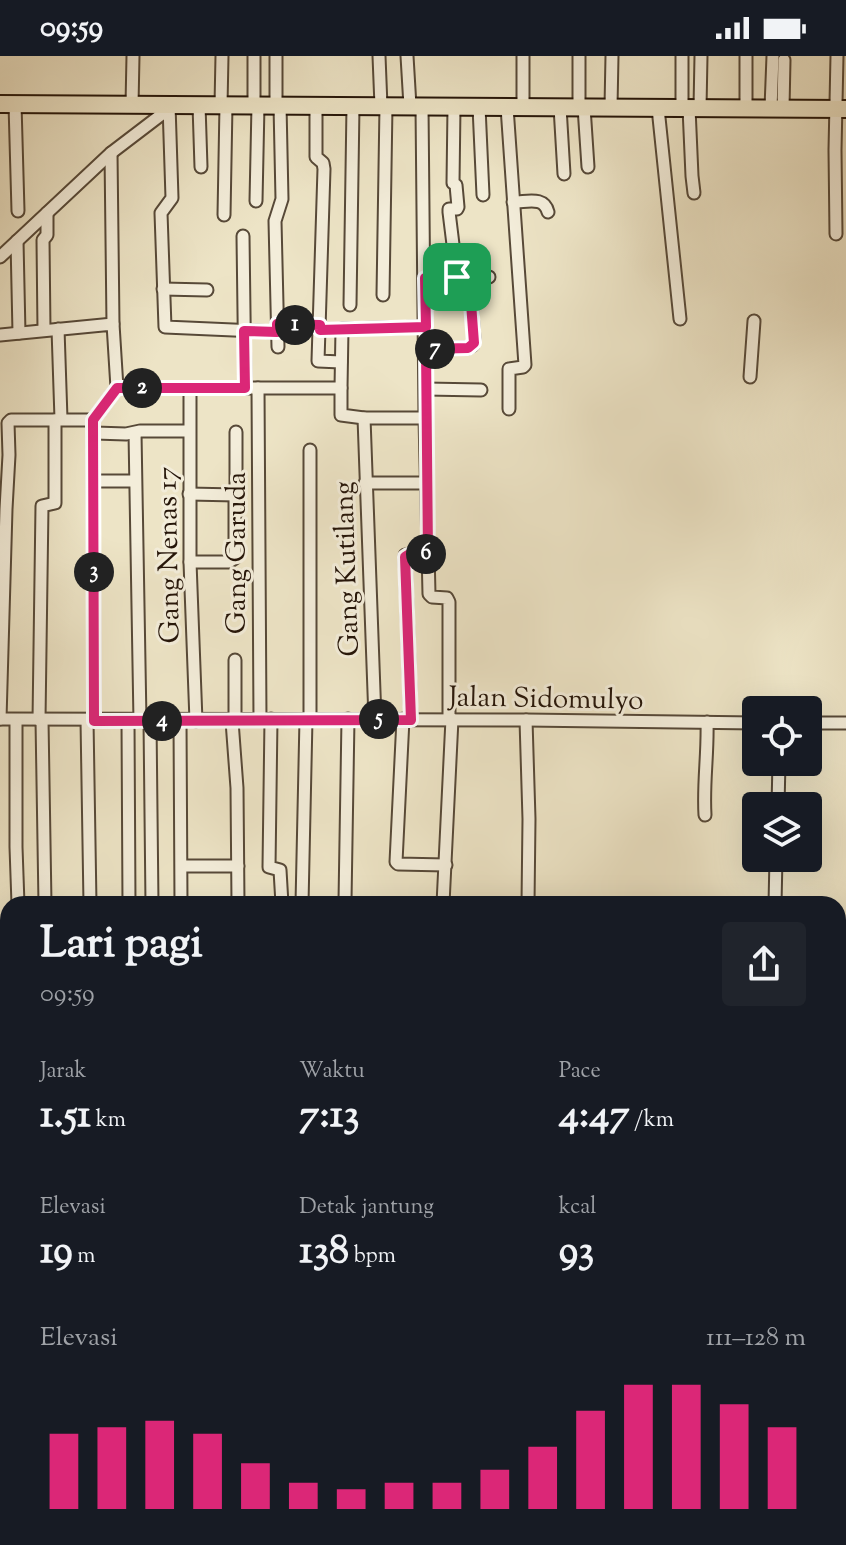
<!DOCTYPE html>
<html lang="id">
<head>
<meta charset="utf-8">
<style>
	:root { --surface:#171b24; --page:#20242c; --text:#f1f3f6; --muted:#9ea1a6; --accent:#db2777 }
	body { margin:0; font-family:"Sorts Mill Goudy",serif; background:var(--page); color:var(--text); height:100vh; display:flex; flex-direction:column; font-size:30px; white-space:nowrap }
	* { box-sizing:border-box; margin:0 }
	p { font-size:26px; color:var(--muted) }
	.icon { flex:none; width:44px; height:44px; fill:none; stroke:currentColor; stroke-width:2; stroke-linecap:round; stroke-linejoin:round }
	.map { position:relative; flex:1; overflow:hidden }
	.sheet { position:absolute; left:0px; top:840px; width:846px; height:650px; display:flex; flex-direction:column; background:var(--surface); border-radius:24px 24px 0 0; box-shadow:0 8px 32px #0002 }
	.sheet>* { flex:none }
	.controls { position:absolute; left:742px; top:640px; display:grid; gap:16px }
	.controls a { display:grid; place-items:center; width:80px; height:80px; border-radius:8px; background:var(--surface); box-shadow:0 8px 32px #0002; font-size:40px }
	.pin { position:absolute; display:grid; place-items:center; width:68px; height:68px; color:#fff; margin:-34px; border-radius:16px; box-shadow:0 4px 12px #0006 }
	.km { position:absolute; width:40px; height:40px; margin:-20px; border-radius:50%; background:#222; color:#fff; font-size:22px; line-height:40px; text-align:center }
	.round { display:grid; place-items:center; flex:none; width:84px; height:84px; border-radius:8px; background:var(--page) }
	.headline { display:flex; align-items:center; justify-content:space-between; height:136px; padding:0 40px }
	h1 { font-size:44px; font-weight:700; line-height:60px }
	.stats { display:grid; grid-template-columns:repeat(3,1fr); gap:12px; height:136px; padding:8px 40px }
	.stats div { display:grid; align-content:center }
	.stats b { font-size:40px; font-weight:700 }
	.stats small { font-size:22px; font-weight:400 }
	.stats p { font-size:22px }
	.chart { height:224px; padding:16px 40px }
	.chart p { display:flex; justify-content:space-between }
	.chart svg { width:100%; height:144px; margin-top:8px; stroke:var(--accent); stroke-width:6 }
	.status { display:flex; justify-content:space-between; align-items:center; height:56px; padding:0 40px; background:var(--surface); direction:ltr }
	.status svg { height:22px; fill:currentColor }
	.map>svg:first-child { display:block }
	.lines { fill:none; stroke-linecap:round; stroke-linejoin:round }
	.minor-casing { stroke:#574938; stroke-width:15 }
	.highway-casing { stroke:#251509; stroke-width:20 }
	.minor { stroke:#f3edda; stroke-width:11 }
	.highway { stroke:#ede4c6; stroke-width:16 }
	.rail { stroke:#251509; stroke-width:2; stroke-dasharray:14 14; stroke-linecap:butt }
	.route-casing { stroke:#fff; stroke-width:16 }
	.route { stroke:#db2777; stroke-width:10 }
	.labels { text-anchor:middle; stroke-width:6; stroke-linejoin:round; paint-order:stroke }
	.street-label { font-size:28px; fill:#251509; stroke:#f3edda }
</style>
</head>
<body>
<div class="status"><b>09:59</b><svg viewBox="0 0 49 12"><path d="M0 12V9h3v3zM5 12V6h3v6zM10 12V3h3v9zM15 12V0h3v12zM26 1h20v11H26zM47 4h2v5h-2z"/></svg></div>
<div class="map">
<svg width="846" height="1489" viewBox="0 0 846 1489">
	<rect width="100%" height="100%" fill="#ede4c6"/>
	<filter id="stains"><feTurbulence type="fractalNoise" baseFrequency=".0025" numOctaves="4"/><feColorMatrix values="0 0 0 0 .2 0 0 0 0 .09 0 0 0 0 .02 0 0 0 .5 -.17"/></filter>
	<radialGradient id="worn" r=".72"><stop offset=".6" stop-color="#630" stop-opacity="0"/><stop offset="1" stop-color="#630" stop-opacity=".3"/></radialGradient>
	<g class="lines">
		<defs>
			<g id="minor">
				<path d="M 254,0 L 254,49"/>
				<path d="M 276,0 L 276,49"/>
				<path d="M 379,0 L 381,50"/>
				<path d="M 407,0 L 410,50"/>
				<path d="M 523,0 L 523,51"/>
				<path d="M 682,0 L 682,52"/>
				<path d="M 15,48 L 18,155"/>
				<path d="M 132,49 L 133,0"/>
				<path d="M 169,49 L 172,142 L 161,157 L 165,271 L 277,276"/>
				<path d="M 199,49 L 201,111"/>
				<path d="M 221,49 L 222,0"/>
				<path d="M 316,50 L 316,101 L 323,107 L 324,113 L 318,305 L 341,306"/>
				<path d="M 454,51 L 453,127 L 456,129 L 458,151 L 457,153 L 449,153 L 449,156 L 457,221"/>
				<path d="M 479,51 L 483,139"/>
				<path d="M 507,51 L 525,309 L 523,311 L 509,313 L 509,353"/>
				<path d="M 560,51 L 564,118"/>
				<path d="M 579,51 L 579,0"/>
				<path d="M 584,51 L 588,111"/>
				<path d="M 611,51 L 612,0"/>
				<path d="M 658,52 L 680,263"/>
				<path d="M 689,52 L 692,120 L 694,137"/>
				<path d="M 700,52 L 701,0"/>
				<path d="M 746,52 L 746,0"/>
				<path d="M 771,52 L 773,0"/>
				<path d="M 783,52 L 784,4"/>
				<path d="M 111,97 L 113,268"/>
				<path d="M 256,145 L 258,49"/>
				<path d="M 513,146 C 528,146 544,140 548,156"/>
				<path d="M 224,159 L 226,49"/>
				<path d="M 836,178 L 835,94 L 837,0"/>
				<path d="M 243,180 L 245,332"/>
				<path d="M 17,185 L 19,277"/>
				<path d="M 0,201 L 111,97 L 170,52"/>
				<path d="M 425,222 L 489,221"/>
				<path d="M 163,233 L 207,234"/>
				<path d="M 383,239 L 386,50"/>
				<path d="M 350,249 L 353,50"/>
				<path d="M 277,268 L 320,269"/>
				<path d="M 58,273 L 61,363"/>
				<path d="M 44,274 L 43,184 L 47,179 L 47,157"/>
				<path d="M 0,279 L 113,268 L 117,332 L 341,332 L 341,359 L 364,362 L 425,362 L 422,50"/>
				<path d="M 278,291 L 275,165 L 282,143 L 280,49"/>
				<path d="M 426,293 L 468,292 L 473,289 L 474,282 L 469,221"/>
				<path d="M 750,321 L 754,265"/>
				<path d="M 190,332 L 190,506 L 196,665"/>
				<path d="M 258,332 L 260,663"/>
				<path d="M 341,332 L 342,273 L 426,271"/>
				<path d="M 426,333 L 481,334"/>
				<path d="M 364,362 L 375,663"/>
				<path d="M 425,362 L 429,538 L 432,541 L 447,542 L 449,546 L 449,663"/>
				<path d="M 95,377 L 126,378 L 140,375 L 189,375"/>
				<path d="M 135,377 L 140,665"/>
				<path d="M 310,394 L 310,663"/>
				<path d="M 94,425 L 135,425"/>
				<path d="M 365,427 L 427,427"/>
				<path d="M 189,438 L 236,439 L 236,376"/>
				<path d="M 190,506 L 229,506 L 235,502 L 235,439"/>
				<path d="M 235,604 L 235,665"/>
				<path d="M 0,663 L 526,664 L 756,667"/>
				<path d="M 0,663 L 6,453 L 9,399 L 8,367 L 11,364 L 93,364"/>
				<path d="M 271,663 L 269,811 L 280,814 L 282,848"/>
				<path d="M 403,663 L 396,806 L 398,808 L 446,809"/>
				<path d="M 16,664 L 16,791 L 18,848"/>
				<path d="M 39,664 L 42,450 L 55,447 L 55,364"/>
				<path d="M 42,664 L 45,848"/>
				<path d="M 87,664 L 90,848"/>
				<path d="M 180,664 L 181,848"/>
				<path d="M 411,664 L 405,499 L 428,498"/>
				<path d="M 526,664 L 529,763 L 528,848"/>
				<path d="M 94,665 L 93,364 L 117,332"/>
				<path d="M 128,665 L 129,848"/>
				<path d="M 150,665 L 152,848"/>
				<path d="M 232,665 L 237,732 L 238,848"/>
				<path d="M 808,667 L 846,667"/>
				<path d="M 778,750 L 779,706"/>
				<path d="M 705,759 C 703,728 708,698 707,666"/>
				<path d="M 182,810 L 238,810"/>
				<path d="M 345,845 L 348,663"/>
				<path d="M 302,848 L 306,663"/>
				<path d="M 443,848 L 452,663"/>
				<path d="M 775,848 L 776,802"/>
				<path d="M 0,876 L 8,876"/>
				<path d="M 0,922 L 8,922"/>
				<path d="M 0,971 L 8,971"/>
				<path d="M 0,998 L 8,998"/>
				<path d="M 838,1337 L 846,1337"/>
				<path d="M 0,1482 L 4,1330"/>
				<path d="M 158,1482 L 159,1489"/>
				<path d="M 185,1482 L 185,1483"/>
				<path d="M 503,1482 L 503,1489"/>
				<path d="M 672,1489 L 673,1482"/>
				<path d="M 767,1489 L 767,1482"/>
				<path d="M 840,1489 L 841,1476 L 846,1473"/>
			</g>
			<path id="highway" d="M 0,48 L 846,53"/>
		</defs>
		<use href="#minor" class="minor-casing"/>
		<use href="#highway" class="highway-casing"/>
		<use href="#minor" class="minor"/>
		<use href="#highway" class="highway"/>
		<g class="rail">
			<path d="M 838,1430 L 846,1429"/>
			<path d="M 335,1486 L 375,1482"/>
			<path d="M 275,1489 L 344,1482"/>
		</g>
	</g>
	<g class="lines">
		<defs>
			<path id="route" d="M 457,221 L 469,221 L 474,287 L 468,292 L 426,293 L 428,498 L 408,499 L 405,501 L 411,664 L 94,665 L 93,364 L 117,332 L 245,332 L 244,275 L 277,276 L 277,268 L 320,269 L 320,274 L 426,271 L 425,222 Z"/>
		</defs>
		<use href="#route" class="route-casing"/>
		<use href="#route" class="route"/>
	</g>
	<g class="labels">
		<g class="street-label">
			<text transform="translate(235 497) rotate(-90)" y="10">Gang Garuda</text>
			<text transform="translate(167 499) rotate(-91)" y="10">Gang Nenas 17</text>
			<text transform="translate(345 513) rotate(-92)" y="10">Gang Kutilang</text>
			<text transform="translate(546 641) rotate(1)" y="10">Jalan Sidomulyo</text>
		</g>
	</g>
	<rect width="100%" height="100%" filter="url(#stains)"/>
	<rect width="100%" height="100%" fill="url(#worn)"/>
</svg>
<div class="controls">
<a><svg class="icon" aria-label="locate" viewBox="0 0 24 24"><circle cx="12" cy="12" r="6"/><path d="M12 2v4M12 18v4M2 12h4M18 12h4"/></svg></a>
<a><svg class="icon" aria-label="layers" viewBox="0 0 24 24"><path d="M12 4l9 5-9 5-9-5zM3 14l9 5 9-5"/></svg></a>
</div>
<div class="pin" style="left:457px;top:221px;background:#1e9e55"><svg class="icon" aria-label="arrive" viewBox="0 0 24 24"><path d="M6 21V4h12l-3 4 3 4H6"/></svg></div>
<b class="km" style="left:295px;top:269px">1</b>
<b class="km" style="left:142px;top:332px">2</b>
<b class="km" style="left:94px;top:516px">3</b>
<b class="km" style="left:162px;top:665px">4</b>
<b class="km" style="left:379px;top:663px">5</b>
<b class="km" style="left:426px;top:498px">6</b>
<b class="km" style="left:435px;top:293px">7</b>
<section class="sheet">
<div class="headline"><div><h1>Lari pagi</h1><p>09:59</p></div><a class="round"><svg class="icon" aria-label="share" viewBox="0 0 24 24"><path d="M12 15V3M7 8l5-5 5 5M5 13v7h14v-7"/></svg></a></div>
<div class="stats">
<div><p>Jarak</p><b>1.51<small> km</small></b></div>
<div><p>Waktu</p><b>7:13</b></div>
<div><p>Pace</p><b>4:47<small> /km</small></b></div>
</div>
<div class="stats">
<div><p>Elevasi</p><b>19<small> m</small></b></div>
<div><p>Detak jantung</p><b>138<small> bpm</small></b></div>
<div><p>kcal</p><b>93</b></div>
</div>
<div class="chart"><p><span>Elevasi</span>111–128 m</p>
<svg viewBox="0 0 160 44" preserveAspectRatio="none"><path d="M5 44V21M15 44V19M25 44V17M35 44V21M45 44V30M55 44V36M65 44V38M75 44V36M85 44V36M95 44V32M105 44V25M115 44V14M125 44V6M135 44V6M145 44V12M155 44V19"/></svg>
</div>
</section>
</div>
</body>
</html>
